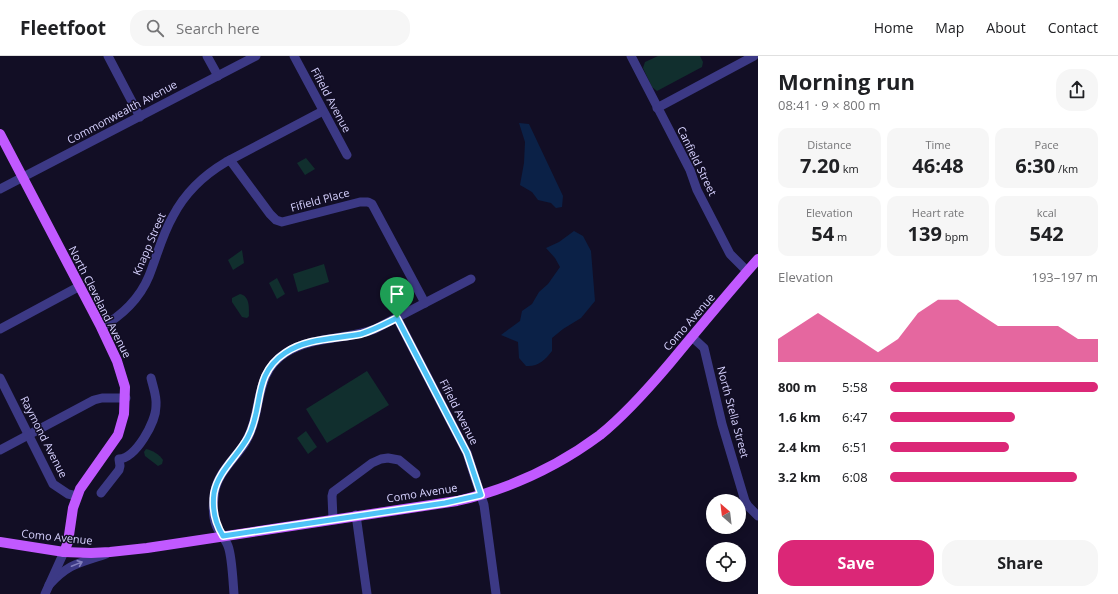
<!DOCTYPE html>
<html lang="en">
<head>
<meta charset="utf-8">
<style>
	:root { --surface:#fff; --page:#f6f6f6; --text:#202124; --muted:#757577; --line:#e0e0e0; --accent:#db2777 }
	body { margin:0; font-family:"Open Sans",sans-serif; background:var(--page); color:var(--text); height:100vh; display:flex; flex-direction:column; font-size:15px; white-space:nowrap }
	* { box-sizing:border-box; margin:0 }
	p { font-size:13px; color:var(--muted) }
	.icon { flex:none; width:22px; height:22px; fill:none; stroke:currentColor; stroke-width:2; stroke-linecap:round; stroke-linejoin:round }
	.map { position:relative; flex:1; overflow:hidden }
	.side { display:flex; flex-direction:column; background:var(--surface); width:360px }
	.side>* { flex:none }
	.needle { width:26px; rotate:332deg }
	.fabs { position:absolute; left:706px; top:438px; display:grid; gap:8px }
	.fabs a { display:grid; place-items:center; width:40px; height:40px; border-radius:50%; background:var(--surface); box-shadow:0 2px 10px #0003; font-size:20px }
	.pin { position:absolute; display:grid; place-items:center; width:34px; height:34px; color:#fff; margin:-41px -17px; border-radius:50% 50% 50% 0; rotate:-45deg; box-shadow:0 0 4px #0007 }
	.pin .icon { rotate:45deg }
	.round { display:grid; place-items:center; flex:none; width:42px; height:42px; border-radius:16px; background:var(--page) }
	.summary { display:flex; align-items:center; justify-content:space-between; height:68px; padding:0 20px }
	h1 { font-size:22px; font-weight:700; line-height:30px }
	.stats { display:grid; grid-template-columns:repeat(3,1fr); gap:6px; height:68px; padding:4px 20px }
	.stats div { display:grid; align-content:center; border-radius:10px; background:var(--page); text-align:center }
	.stats b { font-size:20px; font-weight:700 }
	.stats small { font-size:11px; font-weight:400 }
	.stats p { font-size:11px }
	.chart { height:112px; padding:8px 20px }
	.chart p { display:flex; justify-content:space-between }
	.chart svg { width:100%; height:72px; margin-top:4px; fill:var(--accent); opacity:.7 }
	.button { display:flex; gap:8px; margin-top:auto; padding:8px 20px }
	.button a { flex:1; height:46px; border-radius:16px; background:var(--accent); color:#fff; font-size:16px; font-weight:700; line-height:46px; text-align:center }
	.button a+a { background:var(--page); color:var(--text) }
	ul { padding:0 20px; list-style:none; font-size:13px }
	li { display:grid; grid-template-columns:64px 48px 1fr; align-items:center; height:30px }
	li i { height:10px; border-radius:5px; background:var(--accent) }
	header { display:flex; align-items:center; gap:24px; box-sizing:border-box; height:56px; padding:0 20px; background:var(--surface); border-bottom:1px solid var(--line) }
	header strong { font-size:19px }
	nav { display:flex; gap:22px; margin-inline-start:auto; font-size:14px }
	.search { width:280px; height:36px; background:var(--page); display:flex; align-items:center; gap:10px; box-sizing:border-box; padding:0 14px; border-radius:16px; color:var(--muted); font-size:15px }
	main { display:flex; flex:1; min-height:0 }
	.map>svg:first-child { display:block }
	.green { fill:#112f2e }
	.water { fill:#0b2147 }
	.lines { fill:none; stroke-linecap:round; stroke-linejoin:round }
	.minor { stroke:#3c3985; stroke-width:9 }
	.major { stroke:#c159ff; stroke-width:10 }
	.oneway { stroke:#827ebc }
	.route-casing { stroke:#fff; stroke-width:8 }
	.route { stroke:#4fc3f7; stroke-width:5 }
	.labels { text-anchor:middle; stroke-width:3; stroke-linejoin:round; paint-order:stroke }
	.street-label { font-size:11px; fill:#d7d2ff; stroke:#120e25 }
</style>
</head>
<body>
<header>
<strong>Fleetfoot</strong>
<div class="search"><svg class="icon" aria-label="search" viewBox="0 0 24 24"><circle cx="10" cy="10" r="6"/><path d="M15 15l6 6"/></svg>Search here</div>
<nav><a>Home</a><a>Map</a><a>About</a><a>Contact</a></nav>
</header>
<main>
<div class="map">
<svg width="758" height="538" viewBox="0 0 758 538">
	<rect width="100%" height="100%" fill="#120e25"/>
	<g class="green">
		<path d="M 658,0 L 700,0 L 703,6 L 702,11 L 657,35 L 652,31 L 643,12 L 645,6 Z"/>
		<path d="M 306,102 L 315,113 L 305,119 L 297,107 Z"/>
		<path d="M 242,194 L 244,207 L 233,214 L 228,204 Z"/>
		<path d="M 324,208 L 329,226 L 298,236 L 293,218 Z"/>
		<path d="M 277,222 L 285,238 L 277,243 L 269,227 Z"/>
		<path d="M 240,238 C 250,240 249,252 249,260 L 247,262 L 242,261 L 232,246 L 232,242 Z"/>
		<path d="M 367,315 L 389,349 L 327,387 L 306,353 Z"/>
		<path d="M 306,375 L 317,391 L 308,398 L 297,382 Z"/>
		<path d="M 146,393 C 152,394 160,399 163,404 L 162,408 L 158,410 L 145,400 L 144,396 Z"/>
	</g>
	<g class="water">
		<path d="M 519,67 L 529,68 L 563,140 L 562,151 L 556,152 L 551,147 L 538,144 L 532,136 L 520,129 L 524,107 L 525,86 Z"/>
		<path d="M 574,175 L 583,180 L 591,195 L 595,245 L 581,262 L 563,273 L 552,282 L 552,295 C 545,304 538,311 526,310 L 519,302 L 518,286 L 501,279 L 520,265 L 522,255 L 532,248 L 539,236 L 548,228 L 560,211 L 555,202 L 546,192 L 559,186 Z"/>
	</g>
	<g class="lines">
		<g class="minor">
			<path d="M 108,0 L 140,61"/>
			<path d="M 207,0 L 218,20"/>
			<path d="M 294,0 L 347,99"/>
			<path d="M 631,0 L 690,114 L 697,134 L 730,198 L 747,215"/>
			<path d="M 657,52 L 754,0"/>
			<path d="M 230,104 L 270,158 L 276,164 L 282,166 L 360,146 L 368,146 L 372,148 L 425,247"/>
			<path d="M 0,133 L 256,0"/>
			<path d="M 397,262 L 467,397 L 484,449 L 496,538"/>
			<path d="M 101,271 C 122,260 140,242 149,220 C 157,200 162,179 173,160 C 185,137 204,119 226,106 L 323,55"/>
			<path d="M 0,273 L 80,230"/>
			<path d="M 692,281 L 704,292 L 722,368 L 745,445 L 748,450 L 758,460"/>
			<path d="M 0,322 L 53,428 L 68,438 L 77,440"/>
			<path d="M 0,394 L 94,344 L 102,342 L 126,342"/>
			<path d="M 101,437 L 119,414 L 120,410 L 119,403 C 136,402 156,366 156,350 C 157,340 153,331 151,322"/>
			<path d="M 356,459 L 367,538"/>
			<path d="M 333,463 L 332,440 L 333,436 L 372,407 L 381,403 L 388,402 L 399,404 L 416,418"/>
			<path d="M 49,529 C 69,507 80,507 106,498"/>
			<path d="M 45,538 L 64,496"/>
			<path d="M 234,538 C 233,526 232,500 228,490 C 225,482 218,476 216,469 C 213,461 213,449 214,441 C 215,419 234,404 245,387 C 264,356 252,317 287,296 C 313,280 347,284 375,273 L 471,223"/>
		</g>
		<g class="major">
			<path d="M 0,78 L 101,271 L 117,305 L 125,331 L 124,358 L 118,379 L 80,433 L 73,452 L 68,486 L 64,496"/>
			<path d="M 0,486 L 64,496 L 91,497 L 110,496 L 147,492 L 457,445 C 509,433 557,411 600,379 C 626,358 648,333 670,307 C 699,272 728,237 758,203"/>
		</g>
	</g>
	<defs><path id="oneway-shaft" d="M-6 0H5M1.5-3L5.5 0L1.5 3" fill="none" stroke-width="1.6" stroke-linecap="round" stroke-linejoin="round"/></defs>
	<use class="oneway" href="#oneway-shaft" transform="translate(77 508) rotate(-22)"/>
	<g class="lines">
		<defs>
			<path id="route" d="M 397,262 L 467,397 L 481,439 L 445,447 L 223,480 C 215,467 212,452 214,437 C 218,415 238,400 248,381 C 264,351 252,319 285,297 C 307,282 336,283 361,278 C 374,274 385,268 397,262 Z"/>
		</defs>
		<use href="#route" class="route-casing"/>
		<use href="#route" class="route"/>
	</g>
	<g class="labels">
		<g class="street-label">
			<text transform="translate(331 44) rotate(62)" y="4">Fifield Avenue</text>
			<text transform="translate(122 56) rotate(-28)" y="4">Commonwealth Avenue</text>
			<text transform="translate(697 105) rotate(64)" y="4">Canfield Street</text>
			<text transform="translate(320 144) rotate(-15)" y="4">Fifield Place</text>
			<text transform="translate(149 188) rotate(-67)" y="4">Knapp Street</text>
			<text transform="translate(100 246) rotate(63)" y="4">North Cleveland Avenue</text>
			<text transform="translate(689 266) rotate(-49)" y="4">Como Avenue</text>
			<text transform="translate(459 356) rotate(63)" y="4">Fifield Avenue</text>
			<text transform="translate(733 356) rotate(75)" y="4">North Stella Street</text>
			<text transform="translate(44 381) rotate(63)" y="4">Raymond Avenue</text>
			<text transform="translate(422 437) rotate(-9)" y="4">Como Avenue</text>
			<text transform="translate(57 481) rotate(6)" y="4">Como Avenue</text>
		</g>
	</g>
</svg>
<div class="fabs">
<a><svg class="needle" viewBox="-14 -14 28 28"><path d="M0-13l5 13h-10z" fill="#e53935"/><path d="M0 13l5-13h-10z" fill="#757577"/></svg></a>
<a><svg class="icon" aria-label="locate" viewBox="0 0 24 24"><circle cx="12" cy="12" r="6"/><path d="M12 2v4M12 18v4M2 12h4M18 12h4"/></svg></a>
</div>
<div class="pin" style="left:397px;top:262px;background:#1e9e55"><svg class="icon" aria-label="arrive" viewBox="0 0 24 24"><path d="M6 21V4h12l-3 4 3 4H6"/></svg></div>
</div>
<section class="side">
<div class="summary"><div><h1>Morning run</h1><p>08:41 · 9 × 800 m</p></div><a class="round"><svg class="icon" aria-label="share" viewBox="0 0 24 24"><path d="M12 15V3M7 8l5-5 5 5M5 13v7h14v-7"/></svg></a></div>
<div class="stats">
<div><p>Distance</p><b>7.20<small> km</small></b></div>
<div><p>Time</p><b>46:48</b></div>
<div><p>Pace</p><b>6:30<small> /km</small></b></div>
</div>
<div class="stats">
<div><p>Elevation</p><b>54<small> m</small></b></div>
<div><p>Heart rate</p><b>139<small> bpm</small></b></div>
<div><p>kcal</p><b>542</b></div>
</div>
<div class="chart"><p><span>Elevation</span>193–197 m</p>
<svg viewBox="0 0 160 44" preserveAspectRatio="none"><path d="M0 44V30L10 22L20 14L30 22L40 30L50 38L60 30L70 14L80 6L90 6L100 14L110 22L120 22L130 22L140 22L150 30L160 30V44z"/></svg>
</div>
<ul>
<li><b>800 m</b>5:58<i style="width:100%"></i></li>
<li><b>1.6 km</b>6:47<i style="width:60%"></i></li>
<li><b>2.4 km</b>6:51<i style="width:57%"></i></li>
<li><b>3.2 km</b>6:08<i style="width:90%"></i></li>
</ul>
<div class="button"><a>Save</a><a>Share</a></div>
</section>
</main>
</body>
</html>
